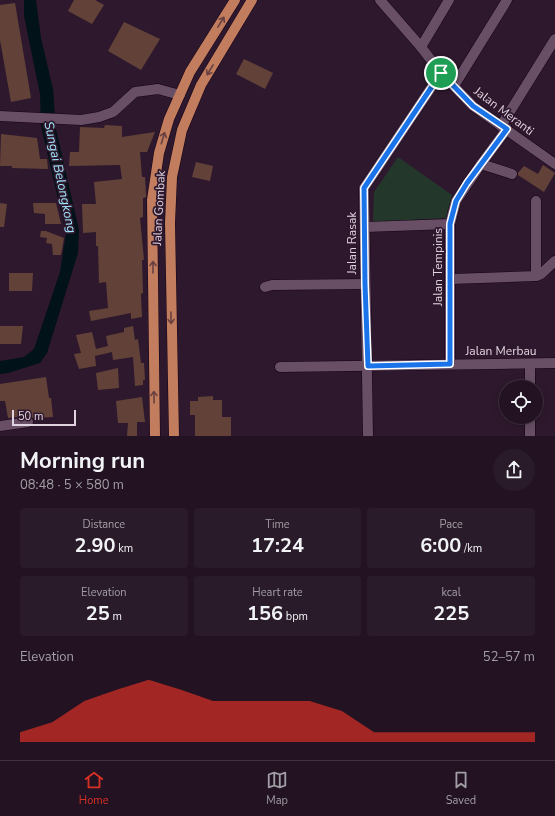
<!DOCTYPE html>
<html lang="en">
<head>
<meta charset="utf-8">
<style>
	:root { --surface:#221222; --page:#2a1b2a; --text:#f1f3f6; --muted:#a29ea5; --line:#3f3240; --accent:#d93025 }
	body { margin:0; font-family:"Nunito Sans",sans-serif; background:var(--page); color:var(--text); height:100vh; display:flex; flex-direction:column; font-size:15px; white-space:nowrap }
	* { box-sizing:border-box; margin:0 }
	p { font-size:13px; color:var(--muted) }
	.icon { flex:none; width:22px; height:22px; fill:none; stroke:currentColor; stroke-width:2; stroke-linecap:round; stroke-linejoin:round }
	.map { position:relative; height:436px; overflow:hidden }
	.details { display:flex; flex-direction:column; background:var(--surface); flex:1 }
	.details>* { flex:none }
	.tools { position:absolute; left:499px; top:380px; display:grid; gap:8px }
	.tools a { display:grid; place-items:center; width:44px; height:44px; border-radius:50%; background:var(--surface); box-shadow:0 2px 10px #0003,0 0 0 1px var(--line); font-size:20px }
	.scale { position:absolute; left:12px; bottom:10px; width:64px; box-sizing:border-box; padding-left:4px; border:2px solid #e1d2df; border-top:0; font-size:11px; line-height:14px; white-space:nowrap; color:#e1d2df; -webkit-text-stroke:3px #2e182d; paint-order:stroke }
	.pin { position:absolute; display:grid; place-items:center; width:34px; height:34px; color:#fff; margin:-17px; border:2px solid #fff; border-radius:50%; box-shadow:0 1px 4px #0007 }
	.round { display:grid; place-items:center; flex:none; width:42px; height:42px; border-radius:21px; background:var(--page) }
	.headline { display:flex; align-items:center; justify-content:space-between; height:68px; padding:0 20px }
	h1 { font-size:22px; font-weight:700; line-height:30px }
	.stats { display:grid; grid-template-columns:repeat(3,1fr); gap:6px; height:68px; padding:4px 20px }
	.stats div { display:grid; align-content:center; border-radius:4px; background:var(--page); text-align:center }
	.stats b { font-size:20px; font-weight:700 }
	.stats small { font-size:11px; font-weight:400 }
	.stats p { font-size:11px }
	.chart { height:112px; padding:8px 20px }
	.chart p { display:flex; justify-content:space-between }
	.chart svg { width:100%; height:72px; margin-top:4px; fill:var(--accent); opacity:.7 }
	.menu { display:flex; justify-content:space-around; align-items:center; height:56px; border-top:1px solid var(--line); background:var(--surface); font-size:11px; color:var(--muted) }
	.menu a { display:grid; justify-items:center; gap:2px }
	.menu .selected { color:var(--accent) }
	.map>svg:first-child { display:block }
	.green { fill:#23382a }
	.water { fill:#011218 }
	.building { fill:#624238 }
	.lines { fill:none; stroke-linecap:round; stroke-linejoin:round }
	.minor-casing { stroke:#150315; stroke-width:11 }
	.major-casing { stroke:#150315; stroke-width:11 }
	.minor { stroke:#684f66; stroke-width:10 }
	.major { stroke:#c27d5e; stroke-width:10 }
	.oneway { stroke:#694041 }
	.route-casing { stroke:#fff; stroke-width:8 }
	.route { stroke:#1a73e8; stroke-width:5 }
	.labels { text-anchor:middle; stroke-width:3.5; stroke-linejoin:round; paint-order:stroke }
	.street-label { font-size:12px; fill:#e1d2df; stroke:#2e182d }
	.water-label { font-size:13px; font-style:italic; fill:#a0e9fe; stroke:#2e182d }
</style>
</head>
<body>
<div class="map">
<svg width="555" height="436" viewBox="0 0 555 436">
	<rect width="100%" height="100%" fill="#2e182d"/>
	<path class="green" d="M 398,157 L 452,195 L 446,218 L 373,222 L 374,192 Z"/>
	<path class="water" d="M 24,0 L 36,0 L 41,38 L 53,89 L 56,129 L 79,230 L 78,253 L 47,353 L 40,363 L 8,373 L 0,374 L 0,361 L 24,357 L 34,349 L 60,272 L 66,233 L 41,126 L 40,94 L 24,16 Z"/>
	<g class="building">
		<path d="M 74,0 L 95,0 L 104,5 L 92,24 L 68,11 Z"/>
		<path d="M 15,3 L 31,98 L 11,102 L 0,40 L 0,5 Z"/>
		<path d="M 124,22 L 160,39 L 141,70 L 108,51 Z"/>
		<path d="M 244,59 L 273,73 L 265,89 L 236,74 Z"/>
		<path d="M 105,125 L 122,126 L 122,137 L 155,132 L 147,152 L 140,152 L 142,177 L 145,177 L 146,195 L 146,197 L 143,198 L 143,217 L 140,218 L 144,260 L 142,260 L 143,293 L 141,294 L 142,317 L 131,319 L 131,313 L 91,321 L 89,311 L 108,308 L 106,282 L 99,283 L 98,246 L 96,246 L 96,232 L 83,233 L 82,204 L 96,204 L 94,182 L 122,179 L 120,165 L 69,166 L 70,152 L 79,152 L 80,127 L 104,128 Z"/>
		<path d="M 1,134 L 37,138 L 40,159 L 47,159 L 48,169 L 12,168 L 12,166 L 0,166 Z"/>
		<path d="M 196,162 L 213,166 L 210,181 L 192,177 Z"/>
		<path d="M 543,165 L 555,173 L 544,192 L 518,175 L 518,173 L 524,166 L 538,174 Z"/>
		<path d="M 0,203 L 7,204 L 4,227 L 0,227 Z"/>
		<path d="M 33,203 L 56,203 L 61,224 L 45,224 L 45,214 L 34,213 Z"/>
		<path d="M 41,231 L 46,231 L 64,238 L 61,255 L 53,255 L 52,244 L 46,243 L 47,238 L 40,237 Z"/>
		<path d="M 9,273 L 33,273 L 32,291 L 9,291 Z"/>
		<path d="M 0,326 L 23,326 L 21,344 L 0,344 Z"/>
		<path d="M 133,326 L 135,340 L 138,339 L 141,363 L 144,363 L 145,380 L 143,380 L 143,385 L 135,386 L 133,357 L 113,360 L 112,352 L 95,356 L 96,366 L 79,369 L 74,354 L 81,353 L 76,335 L 92,332 L 96,349 L 108,346 L 106,336 L 124,332 L 124,328 Z"/>
		<path d="M 118,368 L 119,388 L 98,390 L 96,373 Z"/>
		<path d="M 46,377 L 49,398 L 51,398 L 53,417 L 33,418 L 27,416 L 8,418 L 5,401 L 0,401 L 0,384 Z"/>
		<path d="M 213,396 L 213,400 L 222,400 L 222,417 L 231,417 L 231,436 L 195,436 L 195,415 L 190,415 L 190,401 L 198,401 L 198,397 Z"/>
		<path d="M 142,397 L 145,422 L 137,422 L 137,436 L 127,436 L 128,423 L 118,423 L 116,401 Z"/>
	</g>
	<g class="lines">
		<defs>
			<g id="minor">
				<path d="M 380,0 L 421,47 L 441,73 L 473,106 L 555,164"/>
				<path d="M 421,47 L 449,0"/>
				<path d="M 454,86 L 507,0"/>
				<path d="M 0,116 L 81,120 L 99,117 L 113,112 L 135,92 L 158,89 L 180,95"/>
				<path d="M 501,126 L 555,39"/>
				<path d="M 481,164 L 507,129"/>
				<path d="M 365,227 L 450,224"/>
				<path d="M 536,276 L 536,201"/>
				<path d="M 451,279 L 536,276 L 541,274 L 555,261"/>
				<path d="M 265,287 L 272,285 L 365,284"/>
				<path d="M 450,364 L 450,224 L 456,201 L 481,164 L 512,174"/>
				<path d="M 530,364 L 530,387"/>
				<path d="M 280,367 L 555,363"/>
				<path d="M 530,417 L 530,436"/>
				<path d="M 0,426 L 28,422"/>
				<path d="M 368,436 L 364,188 L 441,73"/>
			</g>
			<g id="major">
				<path d="M 155,436 L 152,200 L 159,153 L 169,119 L 190,72 L 235,0"/>
				<path d="M 174,436 L 170,223 L 172,177 L 182,130 L 201,85 L 252,0"/>
			</g>
		</defs>
		<use href="#minor" class="minor-casing"/>
		<use href="#major" class="major-casing"/>
		<use href="#minor" class="minor"/>
		<use href="#major" class="major"/>
	</g>
	<defs><path id="oneway-shaft" d="M-6 0H5M1.5-3L5.5 0L1.5 3" fill="none" stroke-width="1.6" stroke-linecap="round" stroke-linejoin="round"/></defs>
	<g class="oneway">
		<use href="#oneway-shaft" transform="translate(221 22) rotate(-58)"/>
		<use href="#oneway-shaft" transform="translate(210 70) rotate(121)"/>
		<use href="#oneway-shaft" transform="translate(163 138) rotate(-73)"/>
		<use href="#oneway-shaft" transform="translate(153 267) rotate(-90)"/>
		<use href="#oneway-shaft" transform="translate(171 318) rotate(89)"/>
		<use href="#oneway-shaft" transform="translate(154 397) rotate(-91)"/>
	</g>
	<g class="lines">
		<defs>
			<path id="route" d="M 441,73 L 473,106 L 507,129 L 467,183 L 456,201 L 450,224 L 450,364 L 368,366 L 365,284 L 364,188 Z"/>
		</defs>
		<use href="#route" class="route-casing"/>
		<use href="#route" class="route"/>
	</g>
	<g class="labels">
		<g class="street-label">
			<text transform="translate(504 111) rotate(37)" y="4">Jalan Meranti</text>
			<text transform="translate(159 208) rotate(-87)" y="4">Jalan Gombak</text>
			<text transform="translate(352 243) rotate(-90)" y="4">Jalan Rasak</text>
			<text transform="translate(438 267) rotate(-90)" y="4">Jalan Tempinis</text>
			<text x="501" y="355">Jalan Merbau</text>
		</g>
		<g class="water-label">
			<text transform="translate(61 177) rotate(78)" y="5">Sungai Belongkong</text>
		</g>
	</g>
</svg>
<div class="tools">
<a><svg class="icon" aria-label="locate" viewBox="0 0 24 24"><circle cx="12" cy="12" r="6"/><path d="M12 2v4M12 18v4M2 12h4M18 12h4"/></svg></a>
</div>
<div class="scale">50 m</div>
<div class="pin" style="left:441px;top:73px;background:#1e9e55"><svg class="icon" aria-label="arrive" viewBox="0 0 24 24"><path d="M6 21V4h12l-3 4 3 4H6"/></svg></div>
</div>
<section class="details">
<div class="headline"><div><h1>Morning run</h1><p>08:48 · 5 × 580 m</p></div><a class="round"><svg class="icon" aria-label="share" viewBox="0 0 24 24"><path d="M12 15V3M7 8l5-5 5 5M5 13v7h14v-7"/></svg></a></div>
<div class="stats">
<div><p>Distance</p><b>2.90<small> km</small></b></div>
<div><p>Time</p><b>17:24</b></div>
<div><p>Pace</p><b>6:00<small> /km</small></b></div>
</div>
<div class="stats">
<div><p>Elevation</p><b>25<small> m</small></b></div>
<div><p>Heart rate</p><b>156<small> bpm</small></b></div>
<div><p>kcal</p><b>225</b></div>
</div>
<div class="chart"><p><span>Elevation</span>52–57 m</p>
<svg viewBox="0 0 160 44" preserveAspectRatio="none"><path d="M0 44V38L10 32L20 19L30 12L40 6L50 12L60 19L70 19L80 19L90 19L100 25L110 38L120 38L130 38L140 38L150 38L160 38V44z"/></svg>
</div>
</section>
<nav class="menu">
<a class="selected"><svg class="icon" aria-label="home" viewBox="0 0 24 24"><path d="M3 11l9-7 9 7M6 9v11h12V9"/></svg>Home</a>
<a><svg class="icon" aria-label="map" viewBox="0 0 24 24"><path d="M3 6l6-2 6 2 6-2v14l-6 2-6-2-6 2zM9 4v14M15 6v14"/></svg>Map</a>
<a><svg class="icon" aria-label="saved" viewBox="0 0 24 24"><path d="M7 4h10v16l-5-4-5 4z"/></svg>Saved</a>
</nav>
</body>
</html>
